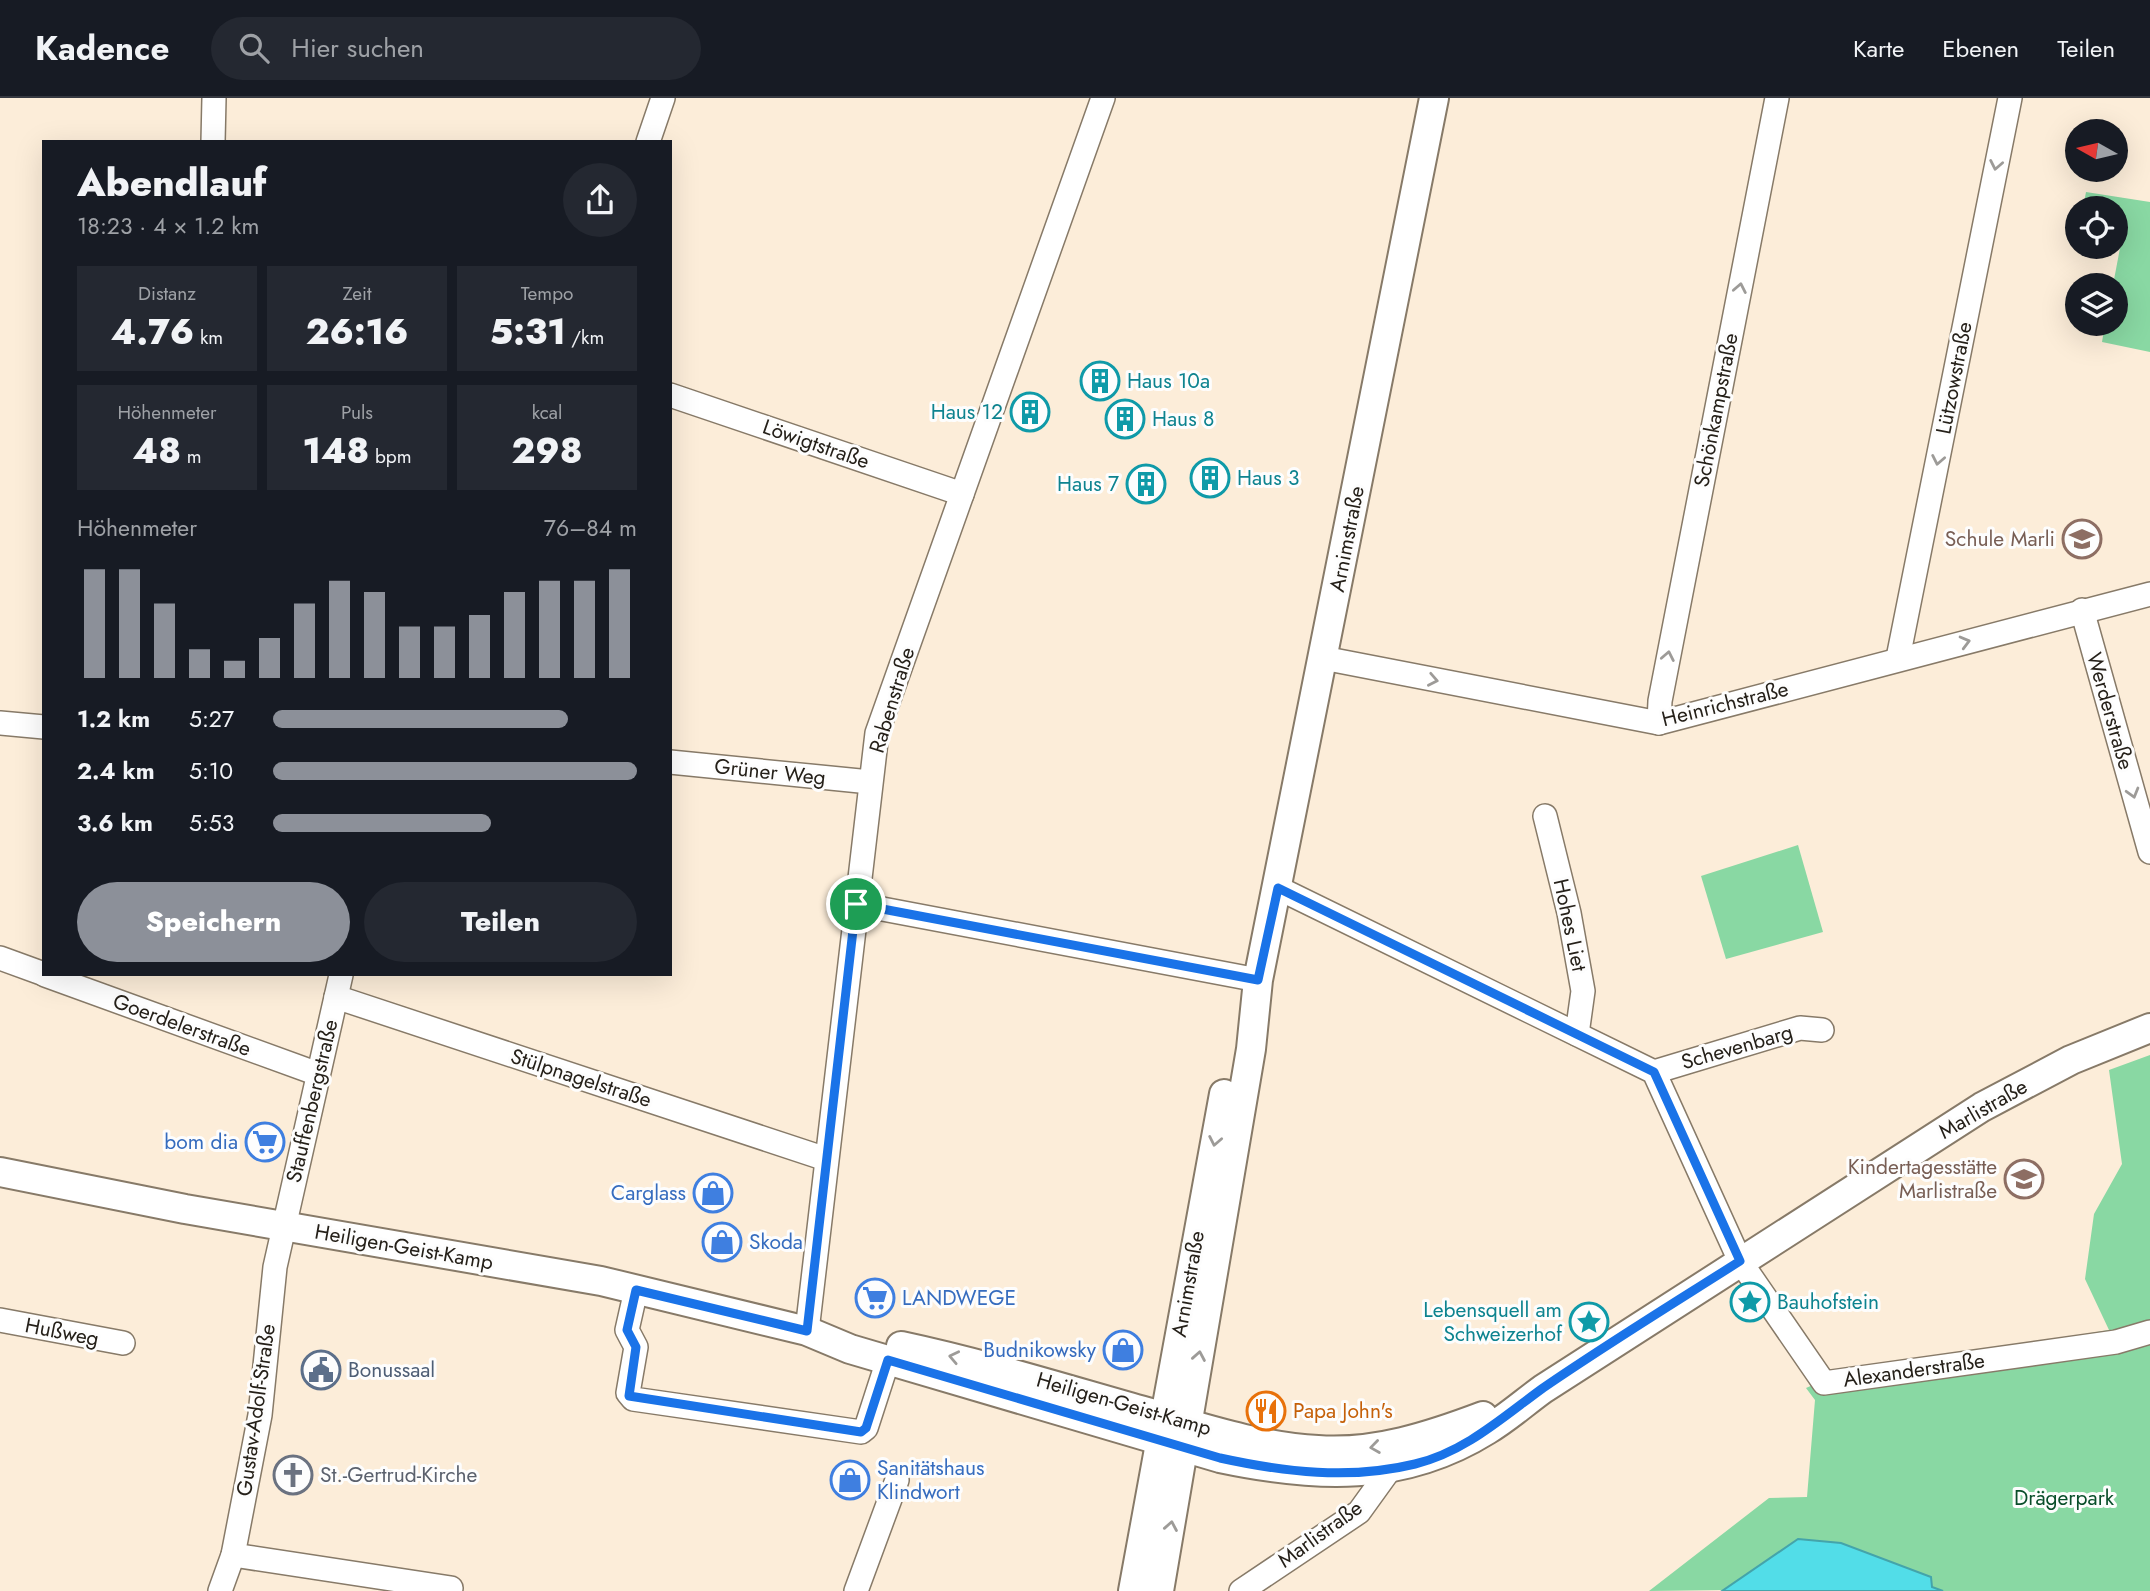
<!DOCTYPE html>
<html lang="de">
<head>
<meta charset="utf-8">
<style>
	:root { --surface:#171b24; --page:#242831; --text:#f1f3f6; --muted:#9ea1a6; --line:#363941; --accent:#8c9099 }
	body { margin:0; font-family:Jost,sans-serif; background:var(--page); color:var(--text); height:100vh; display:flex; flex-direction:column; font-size:26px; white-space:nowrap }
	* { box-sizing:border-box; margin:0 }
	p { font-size:23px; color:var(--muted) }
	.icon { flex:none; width:38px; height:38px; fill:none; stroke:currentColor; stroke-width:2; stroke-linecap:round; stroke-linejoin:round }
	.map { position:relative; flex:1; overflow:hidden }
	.side { position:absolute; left:42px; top:42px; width:630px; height:836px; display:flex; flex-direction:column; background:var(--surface); border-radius:0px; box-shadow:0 7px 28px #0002 }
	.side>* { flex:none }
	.needle { width:46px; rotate:278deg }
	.controls { position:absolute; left:2065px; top:21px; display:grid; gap:14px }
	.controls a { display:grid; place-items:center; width:63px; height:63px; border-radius:50%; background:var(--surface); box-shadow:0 7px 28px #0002; font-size:35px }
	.pin { position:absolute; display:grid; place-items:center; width:60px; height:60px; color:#fff; margin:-30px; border:4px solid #fff; border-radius:50%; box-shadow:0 2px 7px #0007 }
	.round { display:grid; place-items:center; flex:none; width:74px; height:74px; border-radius:37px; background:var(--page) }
	.head { display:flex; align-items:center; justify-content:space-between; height:119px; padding:0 35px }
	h1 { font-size:38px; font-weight:800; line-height:52px }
	.stats { display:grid; grid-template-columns:repeat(3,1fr); gap:10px; height:119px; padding:7px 35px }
	.stats div { display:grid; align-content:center; border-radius:0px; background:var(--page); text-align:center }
	.stats b { font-size:35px; font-weight:800 }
	.stats small { font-size:19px; font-weight:400 }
	.stats p { font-size:19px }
	.chart { height:196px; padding:14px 35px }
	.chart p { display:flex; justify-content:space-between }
	.chart svg { width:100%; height:126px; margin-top:7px; stroke:var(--accent); stroke-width:6 }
	.cta { display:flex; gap:14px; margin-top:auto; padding:14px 35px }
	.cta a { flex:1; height:80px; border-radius:42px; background:var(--accent); color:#fff; font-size:28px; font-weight:800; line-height:80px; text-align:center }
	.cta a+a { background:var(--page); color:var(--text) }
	ul { padding:0 35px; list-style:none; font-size:23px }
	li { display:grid; grid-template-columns:112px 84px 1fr; align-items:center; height:52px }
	li i { height:18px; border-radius:9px; background:var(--accent) }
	header { display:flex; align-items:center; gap:42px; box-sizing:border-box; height:98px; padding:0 35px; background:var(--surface); border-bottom:2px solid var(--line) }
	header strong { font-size:33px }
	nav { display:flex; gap:38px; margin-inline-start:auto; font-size:24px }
	.search { width:490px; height:63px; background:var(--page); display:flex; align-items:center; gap:18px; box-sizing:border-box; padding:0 24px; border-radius:38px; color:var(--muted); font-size:26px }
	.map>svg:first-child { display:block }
	.green { fill:#89d8a3 }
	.water { fill:#52dde8; stroke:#44a4aa; stroke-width:2 }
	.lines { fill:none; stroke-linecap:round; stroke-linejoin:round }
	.minor-casing { stroke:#877a68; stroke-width:26 }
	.major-casing { stroke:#877a68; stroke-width:32 }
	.minor { stroke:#fff; stroke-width:23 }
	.major { stroke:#fff; stroke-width:28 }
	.oneway { stroke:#9d9b98 }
	.route-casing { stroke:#fff; stroke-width:14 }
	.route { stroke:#1a73e8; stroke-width:9 }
	.labels { text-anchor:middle; stroke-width:6; stroke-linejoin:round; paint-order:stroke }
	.street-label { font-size:21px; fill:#252019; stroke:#fdfdfd }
	.culture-label { font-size:21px; fill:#0d838f; stroke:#fdfdfd; text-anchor:start }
	.education-label { font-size:21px; fill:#785e54; stroke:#fdfdfd; text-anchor:end }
	.shop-label { font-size:21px; fill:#366cbe; stroke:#fdfdfd; text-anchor:end }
	.service-label { font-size:21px; fill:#4e5e75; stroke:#fdfdfd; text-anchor:start }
	.food-label { font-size:21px; fill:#c56008; stroke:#fdfdfd; text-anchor:start }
	.worship-label { font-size:21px; fill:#5b616d; stroke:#fdfdfd; text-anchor:start }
	.park-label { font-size:21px; fill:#094e2a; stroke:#fdfdfd }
</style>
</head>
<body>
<header>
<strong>Kadence</strong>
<div class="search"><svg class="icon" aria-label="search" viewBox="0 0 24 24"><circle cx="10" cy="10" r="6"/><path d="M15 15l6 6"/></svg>Hier suchen</div>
<nav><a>Karte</a><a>Ebenen</a><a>Teilen</a></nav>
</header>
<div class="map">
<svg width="2150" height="1493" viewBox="0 0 2150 1493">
	<rect width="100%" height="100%" fill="#fcedd9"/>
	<g class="green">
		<path d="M 2086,94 L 2150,104 L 2150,254 L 2102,244 L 2105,226 L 2116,226 L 2116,187 L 2113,187 L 2124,129 L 2116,127 L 2116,110 L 2083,110 Z"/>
		<path d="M 1798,747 L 1823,834 L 1726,861 L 1701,778 Z"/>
		<path d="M 2150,957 L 2150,1493 L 1943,1493 L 1932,1489 L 1649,1493 L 1769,1400 L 1807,1399 L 1815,1302 L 1806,1290 L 1835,1277 L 2109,1232 L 2085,1181 L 2094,1116 L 2122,1066 L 2109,972 Z"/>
	</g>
	<path class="water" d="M 1798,1441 L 1841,1445 L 1931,1479 L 1932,1489 L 1943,1493 L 1722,1493 Z"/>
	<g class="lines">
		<defs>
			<g id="minor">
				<path d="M 213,44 L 214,0"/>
				<path d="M 648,44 L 663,0"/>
				<path d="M 670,297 L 962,396"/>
				<path d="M 2082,512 L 2150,754"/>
				<path d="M 1323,560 L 1659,625 L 2150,496"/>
				<path d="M 1898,560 L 2010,0"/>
				<path d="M 0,625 L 44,629"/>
				<path d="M 1659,625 L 1660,603 L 1777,0"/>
				<path d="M 670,664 L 870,684"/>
				<path d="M 1545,718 L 1569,815 L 1583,893 L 1577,936"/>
				<path d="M 1278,790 L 1654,974 L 1740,1163 L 1824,1285 L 2116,1244 L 2150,1234"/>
				<path d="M 856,806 L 1258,882"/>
				<path d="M 0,860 L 44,876"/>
				<path d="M 45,877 L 318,976"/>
				<path d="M 336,899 L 826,1061"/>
				<path d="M 1654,974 L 1800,930 L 1822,932"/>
				<path d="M 636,1192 L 627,1232 L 636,1249 L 628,1295 L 633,1301 L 861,1334 L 866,1330 L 888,1262"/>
				<path d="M 0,1222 L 123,1245"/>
				<path d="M 807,1233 L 877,635 L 1103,0"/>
				<path d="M 233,1457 L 451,1490"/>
				<path d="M 220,1493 L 233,1457 L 260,1317 L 275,1169 L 341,877"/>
				<path d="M 856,1493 L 897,1382"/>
				<path d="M 1241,1493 L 1359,1414 L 1390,1371"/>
			</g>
			<g id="major">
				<path d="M 0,1074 L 185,1111 L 601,1183 L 807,1233 L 850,1251 L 1220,1360 C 1315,1380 1402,1385 1487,1332 C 1507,1320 1525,1304 1543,1291 L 1982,1009 L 2071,962 L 2150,930"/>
				<path d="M 901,1248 C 985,1266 1065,1291 1147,1314 C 1203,1330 1260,1349 1318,1352 C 1375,1356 1430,1338 1483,1318"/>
				<path d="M 1133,1493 L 1224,996"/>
				<path d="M 1159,1493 L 1251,951 L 1258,882 L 1434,0"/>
			</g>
		</defs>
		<use href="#minor" class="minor-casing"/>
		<use href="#major" class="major-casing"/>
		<use href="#minor" class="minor"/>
		<use href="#major" class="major"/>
	</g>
	<defs><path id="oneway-chevron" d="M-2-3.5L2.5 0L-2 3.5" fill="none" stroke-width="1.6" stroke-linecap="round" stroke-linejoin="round" transform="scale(1.75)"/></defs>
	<g class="oneway">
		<use href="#oneway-chevron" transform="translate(1996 67) rotate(101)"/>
		<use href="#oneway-chevron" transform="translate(1740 190) rotate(-79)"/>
		<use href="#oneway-chevron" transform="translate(1938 362) rotate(101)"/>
		<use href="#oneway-chevron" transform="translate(1965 544) rotate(-15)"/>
		<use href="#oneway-chevron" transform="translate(1668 558) rotate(-79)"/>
		<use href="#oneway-chevron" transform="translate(1433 582) rotate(11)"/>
		<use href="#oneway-chevron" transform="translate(2133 695) rotate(74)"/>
		<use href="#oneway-chevron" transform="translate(1215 1043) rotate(101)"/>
		<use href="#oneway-chevron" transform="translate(1199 1258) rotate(-80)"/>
		<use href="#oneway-chevron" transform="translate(954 1259) rotate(-168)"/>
		<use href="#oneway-chevron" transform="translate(1375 1349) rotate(172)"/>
		<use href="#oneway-chevron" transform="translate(1171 1428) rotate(-80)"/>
	</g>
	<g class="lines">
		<defs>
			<path id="route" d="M 1278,790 L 1654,974 L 1740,1163 C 1674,1205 1607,1246 1543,1290 C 1503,1319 1465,1354 1415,1366 C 1350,1382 1284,1374 1220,1360 L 888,1262 L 866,1330 L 861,1334 L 629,1298 L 636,1249 L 627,1232 L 636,1192 L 807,1233 L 856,806 L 1258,882 Z"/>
		</defs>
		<use href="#route" class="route-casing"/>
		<use href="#route" class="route"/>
	</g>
	<defs>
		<symbol id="building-ring" viewBox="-11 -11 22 22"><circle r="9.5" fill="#fdfdfd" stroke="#0f9aa8" stroke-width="1.5"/><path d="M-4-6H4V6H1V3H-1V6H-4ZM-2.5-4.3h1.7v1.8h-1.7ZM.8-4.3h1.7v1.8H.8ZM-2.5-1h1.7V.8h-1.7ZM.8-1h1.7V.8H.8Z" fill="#0f9aa8"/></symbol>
		<symbol id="school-ring" viewBox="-11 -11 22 22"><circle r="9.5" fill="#fdfdfd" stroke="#8d6e63" stroke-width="1.5"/><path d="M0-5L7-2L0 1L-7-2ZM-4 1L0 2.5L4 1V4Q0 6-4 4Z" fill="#8d6e63"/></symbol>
		<symbol id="supermarket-ring" viewBox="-11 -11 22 22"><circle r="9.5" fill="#fdfdfd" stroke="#3f7fe0" stroke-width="1.5"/><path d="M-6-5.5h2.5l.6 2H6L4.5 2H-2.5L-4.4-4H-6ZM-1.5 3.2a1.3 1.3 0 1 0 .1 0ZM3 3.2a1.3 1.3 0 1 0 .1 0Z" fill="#3f7fe0"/></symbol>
		<symbol id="shop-ring" viewBox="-11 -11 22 22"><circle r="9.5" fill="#fdfdfd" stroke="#3f7fe0" stroke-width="1.5"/><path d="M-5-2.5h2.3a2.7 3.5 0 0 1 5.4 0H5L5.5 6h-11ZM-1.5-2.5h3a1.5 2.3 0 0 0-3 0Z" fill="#3f7fe0"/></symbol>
		<symbol id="sight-ring" viewBox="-11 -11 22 22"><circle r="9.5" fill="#fdfdfd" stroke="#0f9aa8" stroke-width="1.5"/><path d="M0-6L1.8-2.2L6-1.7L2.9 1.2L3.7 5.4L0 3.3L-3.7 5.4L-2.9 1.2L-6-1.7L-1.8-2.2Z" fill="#0f9aa8"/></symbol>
		<symbol id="civic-ring" viewBox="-11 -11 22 22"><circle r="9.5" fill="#fdfdfd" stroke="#5c6f8a" stroke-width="1.5"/><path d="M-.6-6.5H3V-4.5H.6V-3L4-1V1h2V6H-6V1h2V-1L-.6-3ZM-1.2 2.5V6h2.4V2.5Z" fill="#5c6f8a"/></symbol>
		<symbol id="restaurant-ring" viewBox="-11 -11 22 22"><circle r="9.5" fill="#fdfdfd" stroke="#e8710a" stroke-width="1.5"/><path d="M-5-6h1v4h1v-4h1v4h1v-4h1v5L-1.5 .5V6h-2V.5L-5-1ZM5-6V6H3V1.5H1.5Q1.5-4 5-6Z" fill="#e8710a"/></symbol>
		<symbol id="church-ring" viewBox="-11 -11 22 22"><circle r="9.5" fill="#fdfdfd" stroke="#6b7280" stroke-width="1.5"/><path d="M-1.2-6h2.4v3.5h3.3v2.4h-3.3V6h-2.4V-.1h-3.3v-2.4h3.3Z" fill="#6b7280"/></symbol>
	</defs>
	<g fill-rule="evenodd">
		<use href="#building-ring" x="1078" y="261" width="44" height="44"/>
		<use href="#building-ring" x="1008" y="292" width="44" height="44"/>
		<use href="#building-ring" x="1103" y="299" width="44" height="44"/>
		<use href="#building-ring" x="1188" y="358" width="44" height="44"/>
		<use href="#building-ring" x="1124" y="364" width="44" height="44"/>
		<use href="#school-ring" x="2060" y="419" width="44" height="44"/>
		<use href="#supermarket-ring" x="243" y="1022" width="44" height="44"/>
		<use href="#school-ring" x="2002" y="1059" width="44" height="44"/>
		<use href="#shop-ring" x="691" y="1073" width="44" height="44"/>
		<use href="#shop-ring" x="700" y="1122" width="44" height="44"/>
		<use href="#supermarket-ring" x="853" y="1178" width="44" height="44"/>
		<use href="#sight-ring" x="1728" y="1182" width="44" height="44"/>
		<use href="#sight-ring" x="1567" y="1202" width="44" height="44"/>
		<use href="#shop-ring" x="1101" y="1230" width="44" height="44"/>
		<use href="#civic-ring" x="299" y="1250" width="44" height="44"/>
		<use href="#restaurant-ring" x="1244" y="1291" width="44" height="44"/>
		<use href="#church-ring" x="271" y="1355" width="44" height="44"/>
		<use href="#shop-ring" x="828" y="1360" width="44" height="44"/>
	</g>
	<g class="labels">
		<g class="street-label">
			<text transform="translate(1954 280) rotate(-79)" y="7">Lützowstraße</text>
			<text transform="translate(1716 312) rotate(-79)" y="7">Schönkampstraße</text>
			<text transform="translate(816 346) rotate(19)" y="7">Löwigtstraße</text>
			<text transform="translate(1347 441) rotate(-79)" y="7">Arnimstraße</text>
			<text transform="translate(892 602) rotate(-73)" y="7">Rabenstraße</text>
			<text transform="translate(1725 606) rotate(-14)" y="7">Heinrichstraße</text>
			<text transform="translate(2110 613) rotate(74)" y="7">Werderstraße</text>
			<text transform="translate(770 674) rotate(6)" y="7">Grüner Weg</text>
			<text transform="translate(1570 827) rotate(78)" y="7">Hohes Liet</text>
			<text transform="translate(182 927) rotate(20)" y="7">Goerdelerstraße</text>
			<text transform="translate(1737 949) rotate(-16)" y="7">Schevenbarg</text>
			<text transform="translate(581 980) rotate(18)" y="7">Stülpnagelstraße</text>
			<text transform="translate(312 1003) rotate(-77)" y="7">Stauffenbergstraße</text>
			<text transform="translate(1983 1011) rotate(-30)" y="7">Marlistraße</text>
			<text transform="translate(404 1149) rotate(10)" y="7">Heiligen-Geist-Kamp</text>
			<text transform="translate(1188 1186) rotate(-80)" y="7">Arnimstraße</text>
			<text transform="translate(62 1234) rotate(11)" y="7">Hußweg</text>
			<text transform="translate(1914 1272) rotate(-8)" y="7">Alexanderstraße</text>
			<text transform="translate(1124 1306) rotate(16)" y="7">Heiligen-Geist-Kamp</text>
			<text transform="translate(256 1312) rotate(-82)" y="7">Gustav-Adolf-Straße</text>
			<text transform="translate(1320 1436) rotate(-36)" y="7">Marlistraße</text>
		</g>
		<g class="culture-label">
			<text x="1127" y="290">Haus 10a</text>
			<text x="1003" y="321" text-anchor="end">Haus 12</text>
			<text x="1152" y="328">Haus 8</text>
			<text x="1237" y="387">Haus 3</text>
			<text x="1119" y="393" text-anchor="end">Haus 7</text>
			<text x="1777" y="1211">Bauhofstein</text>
			<text x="1562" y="1219" text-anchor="end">Lebensquell am<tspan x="1562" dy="24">Schweizerhof</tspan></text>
		</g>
		<g class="education-label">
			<text x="2055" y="448">Schule Marli</text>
			<text x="1997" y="1076">Kindertagesstätte<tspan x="1997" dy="24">Marlistraße</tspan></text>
		</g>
		<g class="shop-label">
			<text x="238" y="1051">bom dia</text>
			<text x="686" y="1102">Carglass</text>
			<text x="749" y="1151" text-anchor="start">Skoda</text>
			<text x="902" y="1207" text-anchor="start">LANDWEGE</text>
			<text x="1096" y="1259">Budnikowsky</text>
			<text x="877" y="1377" text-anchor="start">Sanitätshaus<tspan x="877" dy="24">Klindwort</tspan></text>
		</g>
		<g class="service-label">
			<text x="348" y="1279">Bonussaal</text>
		</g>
		<g class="food-label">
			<text x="1293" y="1320">Papa John's</text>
		</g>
		<g class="worship-label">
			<text x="320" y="1384">St.-Gertrud-Kirche</text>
		</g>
		<g class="park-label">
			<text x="2064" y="1407">Drägerpark</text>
		</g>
	</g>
</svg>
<div class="controls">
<a><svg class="needle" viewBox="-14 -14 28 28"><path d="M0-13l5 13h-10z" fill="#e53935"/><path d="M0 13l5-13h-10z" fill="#9ea1a6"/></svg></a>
<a><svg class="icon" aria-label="locate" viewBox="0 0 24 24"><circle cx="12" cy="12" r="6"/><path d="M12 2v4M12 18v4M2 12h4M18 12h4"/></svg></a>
<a><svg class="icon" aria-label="layers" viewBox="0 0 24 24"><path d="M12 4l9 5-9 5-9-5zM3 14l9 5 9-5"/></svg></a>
</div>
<div class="pin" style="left:856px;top:806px;background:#1e9e55"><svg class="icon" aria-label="arrive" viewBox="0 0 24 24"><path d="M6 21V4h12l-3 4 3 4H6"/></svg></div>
<section class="side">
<div class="head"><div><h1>Abendlauf</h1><p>18:23 · 4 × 1.2 km</p></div><a class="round"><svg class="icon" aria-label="share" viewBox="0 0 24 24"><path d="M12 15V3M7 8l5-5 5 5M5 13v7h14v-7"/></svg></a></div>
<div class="stats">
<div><p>Distanz</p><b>4.76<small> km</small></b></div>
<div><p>Zeit</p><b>26:16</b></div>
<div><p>Tempo</p><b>5:31<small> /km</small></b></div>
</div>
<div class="stats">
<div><p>Höhenmeter</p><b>48<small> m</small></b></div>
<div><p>Puls</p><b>148<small> bpm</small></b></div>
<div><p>kcal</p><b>298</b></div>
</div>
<div class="chart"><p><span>Höhenmeter</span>76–84 m</p>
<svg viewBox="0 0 160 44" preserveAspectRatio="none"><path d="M5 44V6M15 44V6M25 44V18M35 44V34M45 44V38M55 44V30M65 44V18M75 44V10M85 44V14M95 44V26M105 44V26M115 44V22M125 44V14M135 44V10M145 44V10M155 44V6"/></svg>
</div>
<ul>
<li><b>1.2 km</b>5:27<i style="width:81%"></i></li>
<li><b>2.4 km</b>5:10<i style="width:100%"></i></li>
<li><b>3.6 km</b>5:53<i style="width:60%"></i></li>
</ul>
<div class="cta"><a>Speichern</a><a>Teilen</a></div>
</section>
</div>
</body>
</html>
